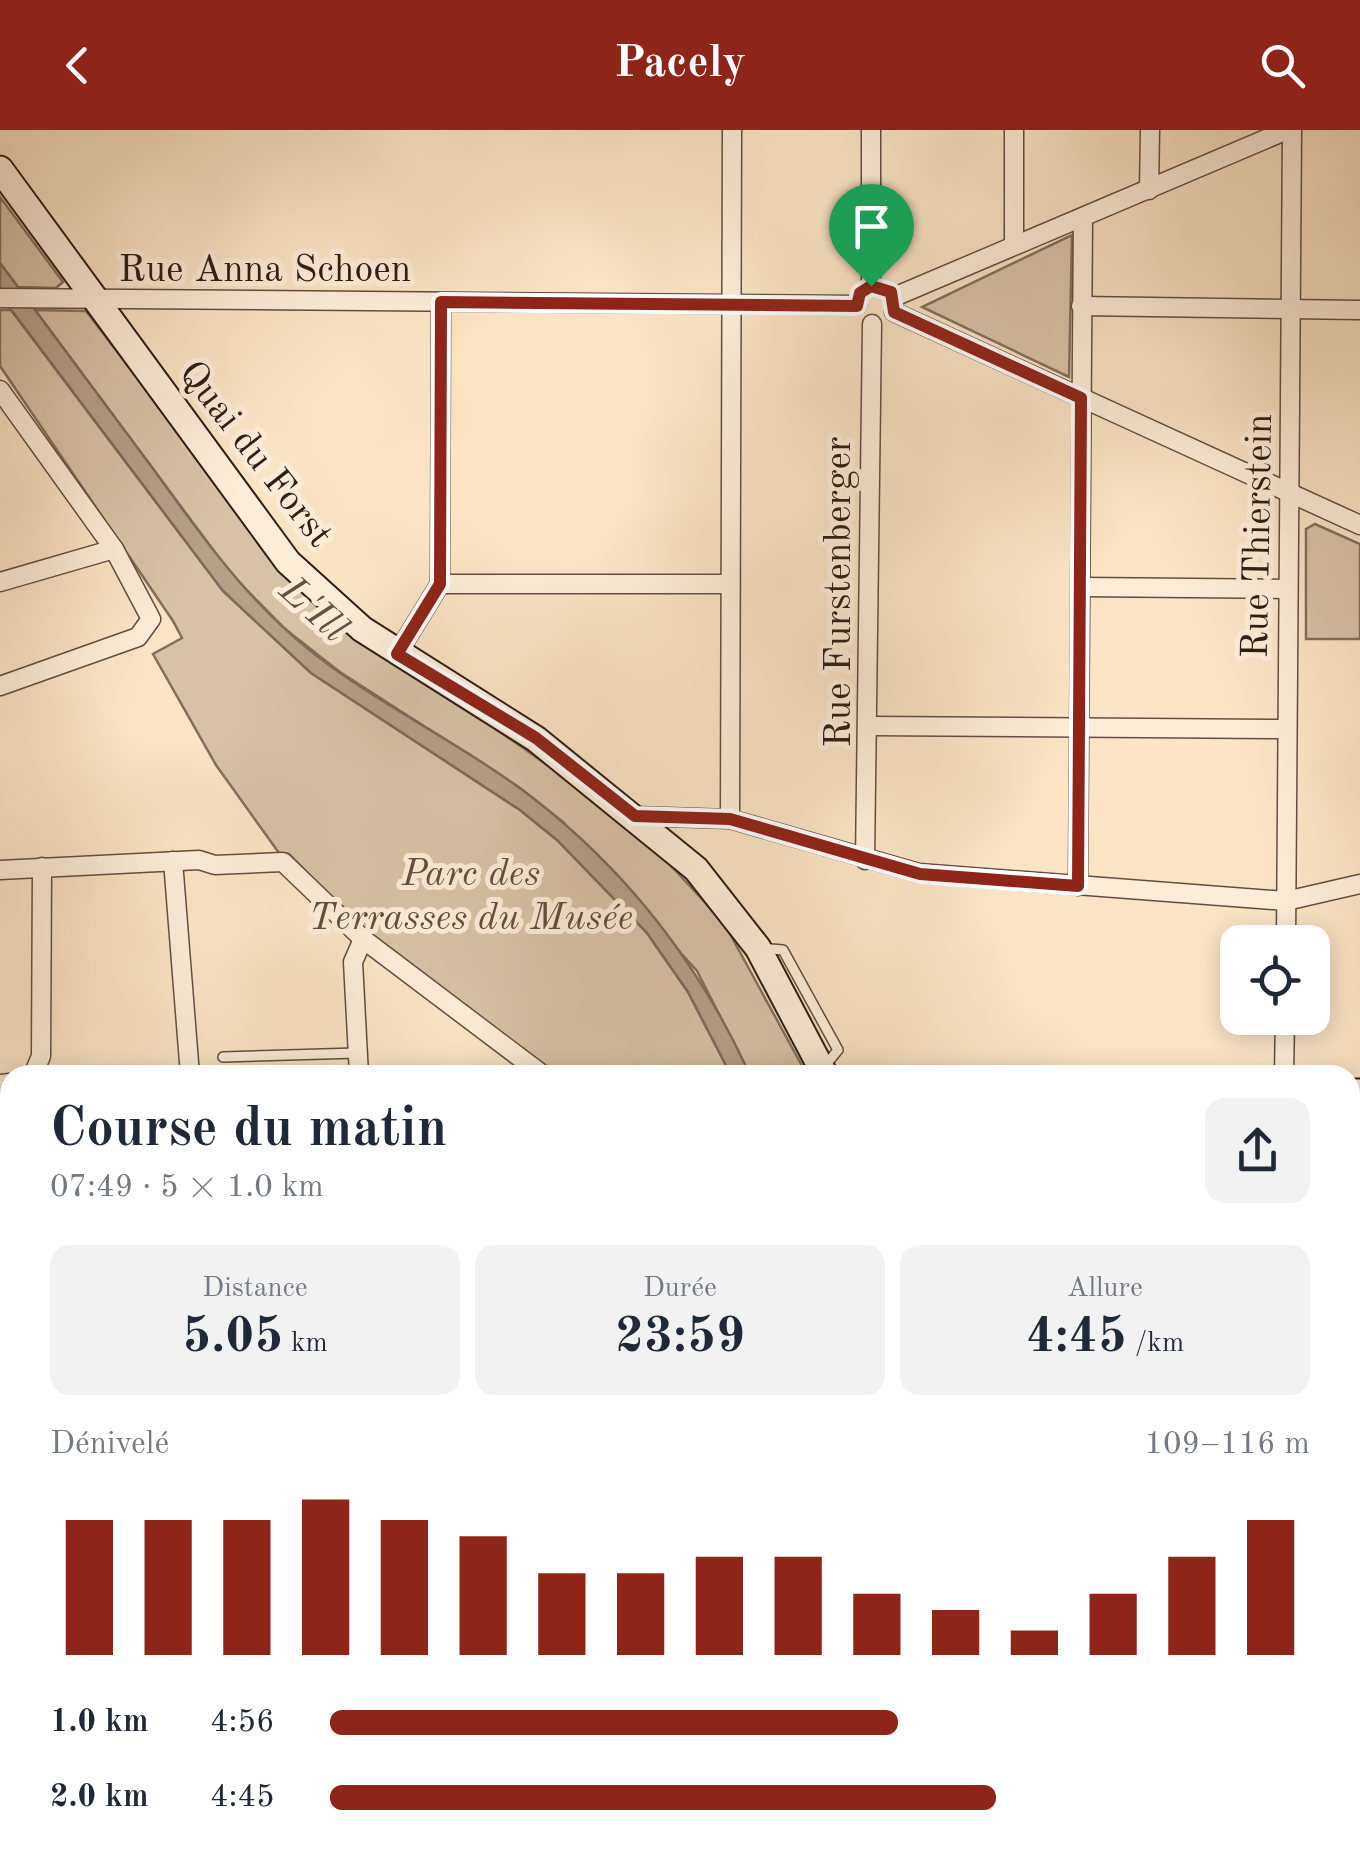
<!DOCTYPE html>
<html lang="fr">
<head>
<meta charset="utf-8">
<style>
	:root { --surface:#fff; --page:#f2f2f3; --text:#1f2937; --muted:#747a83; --accent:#8f2418 }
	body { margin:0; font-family:"Old Standard TT",serif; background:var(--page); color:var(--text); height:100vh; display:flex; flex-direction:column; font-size:38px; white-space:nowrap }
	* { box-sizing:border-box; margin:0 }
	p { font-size:32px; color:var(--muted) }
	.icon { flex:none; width:55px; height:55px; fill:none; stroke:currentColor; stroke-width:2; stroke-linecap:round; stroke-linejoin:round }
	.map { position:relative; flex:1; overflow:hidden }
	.details { position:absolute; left:0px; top:935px; width:1360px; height:792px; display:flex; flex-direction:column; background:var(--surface); border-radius:30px 30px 0 0; box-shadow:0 5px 25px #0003 }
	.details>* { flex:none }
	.buttons { position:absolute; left:1220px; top:795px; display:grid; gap:20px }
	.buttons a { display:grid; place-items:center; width:110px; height:110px; border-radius:20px; background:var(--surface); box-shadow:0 5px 25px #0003; font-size:50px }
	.pin { position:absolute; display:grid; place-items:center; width:85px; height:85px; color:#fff; margin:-102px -42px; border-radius:50% 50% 50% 0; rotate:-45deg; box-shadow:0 0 10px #0007 }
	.pin .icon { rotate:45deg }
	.round { display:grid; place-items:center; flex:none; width:105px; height:105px; border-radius:20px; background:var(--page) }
	.overview { display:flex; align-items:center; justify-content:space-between; height:170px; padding:0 50px }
	h1 { font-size:55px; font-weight:600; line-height:75px }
	.metrics { display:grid; grid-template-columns:repeat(3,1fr); gap:15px; height:170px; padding:10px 50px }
	.metrics div { display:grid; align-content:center; border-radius:20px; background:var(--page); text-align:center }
	.metrics b { font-size:50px; font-weight:600 }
	.metrics small { font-size:28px; font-weight:400 }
	.metrics p { font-size:28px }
	.chart { height:280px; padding:20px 50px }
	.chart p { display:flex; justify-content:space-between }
	.chart svg { width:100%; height:180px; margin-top:10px; stroke:var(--accent); stroke-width:6 }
	ul { padding:0 50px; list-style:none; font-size:32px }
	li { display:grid; grid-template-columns:160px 120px 1fr; align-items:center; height:75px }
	li i { height:25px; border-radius:12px; background:var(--accent) }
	header { display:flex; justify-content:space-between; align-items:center; height:130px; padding:0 50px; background:var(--accent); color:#fff; font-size:45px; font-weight:600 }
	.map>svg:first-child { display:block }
	.green { fill:#d7c2a6; stroke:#82705e; stroke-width:2.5 }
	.water { fill:#b5a088; stroke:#7f6c5a; stroke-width:2.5 }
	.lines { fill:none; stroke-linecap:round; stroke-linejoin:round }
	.lane-casing { stroke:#614f41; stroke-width:12 }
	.street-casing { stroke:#614f41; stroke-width:21 }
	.secondary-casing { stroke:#2e1d15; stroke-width:29 }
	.lane { stroke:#fcedd9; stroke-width:9 }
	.street { stroke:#fcedd9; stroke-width:18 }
	.secondary { stroke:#fcedd9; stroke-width:25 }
	.tram { stroke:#2e1d15; stroke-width:2.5 }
	.route-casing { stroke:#fff; stroke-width:20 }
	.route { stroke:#8f2418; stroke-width:12 }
	.labels { text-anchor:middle; stroke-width:10; stroke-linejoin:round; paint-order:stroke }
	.street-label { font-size:38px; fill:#2e1d15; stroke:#fcedd9 }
	.park-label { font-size:38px; font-style:italic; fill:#614f40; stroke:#fcedd9 }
	.water-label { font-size:40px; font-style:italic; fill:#645143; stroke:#fcedd9 }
</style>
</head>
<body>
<header><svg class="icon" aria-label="back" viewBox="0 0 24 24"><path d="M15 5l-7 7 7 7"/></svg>Pacely<svg class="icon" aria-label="search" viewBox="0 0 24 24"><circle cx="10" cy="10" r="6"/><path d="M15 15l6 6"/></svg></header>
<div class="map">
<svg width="1360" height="1726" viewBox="0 0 1360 1726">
	<rect width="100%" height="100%" fill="#fae4c4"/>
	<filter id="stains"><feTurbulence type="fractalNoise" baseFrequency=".002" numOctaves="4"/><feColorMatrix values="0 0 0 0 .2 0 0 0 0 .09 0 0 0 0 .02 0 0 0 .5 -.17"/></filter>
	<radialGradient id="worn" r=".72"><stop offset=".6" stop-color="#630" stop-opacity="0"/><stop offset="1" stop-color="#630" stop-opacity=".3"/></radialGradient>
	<g class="green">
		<path d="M 0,67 L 63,152 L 56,158 L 18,157 L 0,133 Z"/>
		<path d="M 1072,105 L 1069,247 L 922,177 Z"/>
		<path d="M 0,180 L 11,180 L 223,461 L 311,543 L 520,680 L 557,710 L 647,803 L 688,862 L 731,945 L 553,945 L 373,810 L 289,724 L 279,723 L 216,635 L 153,524 L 182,508 L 173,491 L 0,236 Z"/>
		<path d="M 35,180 L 86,181 L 281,436 L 461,574 L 635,697 L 724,793 L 807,945 L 750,945 L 697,841 L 563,692 L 520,658 L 340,542 L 285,499 L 231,444 Z"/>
		<path d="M 1315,394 L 1360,414 L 1360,509 L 1306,509 L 1306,399 Z"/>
	</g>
	<path class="water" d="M 0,133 C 51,202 102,271 154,340 C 194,395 233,451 283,497 C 353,563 444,602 521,659 C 622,734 698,831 750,945 L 731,945 L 688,862 L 647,803 L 557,710 L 520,680 L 311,543 L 223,461 L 0,165 Z"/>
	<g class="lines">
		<defs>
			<g id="lane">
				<path d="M 760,818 L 783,820 L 838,920 L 824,937"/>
				<path d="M 223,927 L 357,923"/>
				<path d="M 0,1073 L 10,1075"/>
			</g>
			<g id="street">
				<path d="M 871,0 L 871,156"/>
				<path d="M 1149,60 L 1150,0"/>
				<path d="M 1014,115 L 1014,0"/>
				<path d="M 894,167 L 1287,0"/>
				<path d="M 0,168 L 857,175"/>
				<path d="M 1081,176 L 1360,180"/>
				<path d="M 894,182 L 1360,395"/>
				<path d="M 0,260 L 114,419 L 151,489 L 138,507 L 0,556"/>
				<path d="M 0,452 L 114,419"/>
				<path d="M 440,454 L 729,454"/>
				<path d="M 1081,457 L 1288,459"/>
				<path d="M 397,524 L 440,454 L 441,172"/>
				<path d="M 870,596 L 1287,599"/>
				<path d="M 635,686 L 730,689 L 919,743 L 1286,771 L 1360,754"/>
				<path d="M 730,689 L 732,0"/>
				<path d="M 865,730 L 872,194"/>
				<path d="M 173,731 L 190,945"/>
				<path d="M 0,740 L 199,730 L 215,735 L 283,732 L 363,809 L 543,945"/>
				<path d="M 1078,756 L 1083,88"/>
				<path d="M 1286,812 L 1292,0"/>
				<path d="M 33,945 L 41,926 L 42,737"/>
				<path d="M 359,945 L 353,832 L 363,809"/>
				<path d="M 1284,945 L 1285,888"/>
				<path d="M 0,954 L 10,953"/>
				<path d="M 0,1137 L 10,1138 L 7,1375"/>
				<path d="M 1074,1718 L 1086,1726"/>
				<path d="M 19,1726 L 19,1718"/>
			</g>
			<g id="secondary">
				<path d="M 0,39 L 288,432 L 362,499 L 536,609 L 696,739 L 758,818 L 825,945"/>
				<path d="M 1350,962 L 1360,962"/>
				<path d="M 0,1378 L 10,1374"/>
				<path d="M 0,1559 L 10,1559"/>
				<path d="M 0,1595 L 10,1595"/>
				<path d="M 556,1718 L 557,1726"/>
			</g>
		</defs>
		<use href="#lane" class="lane-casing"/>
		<use href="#street" class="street-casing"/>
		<use href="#secondary" class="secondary-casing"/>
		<use href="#lane" class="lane"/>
		<use href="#street" class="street"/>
		<use href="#secondary" class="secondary"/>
		<g class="tram">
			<path d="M 0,1583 L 10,1583"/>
			<path d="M 1106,1718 L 1118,1726"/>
		</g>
	</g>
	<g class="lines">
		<defs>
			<path id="route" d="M 871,156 L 891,162 L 894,182 L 1081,268 L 1078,756 L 920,744 L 730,689 L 635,686 L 536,608 L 397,524 L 440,454 L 441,172 L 857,176 L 860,163 Z"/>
		</defs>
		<use href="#route" class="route-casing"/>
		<use href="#route" class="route"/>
	</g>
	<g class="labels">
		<g class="street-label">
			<text x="265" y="151">Rue Anna Schoen</text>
			<text transform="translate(257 323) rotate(52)" y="13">Quai du Forst</text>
			<text transform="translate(1256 406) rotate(-89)" y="13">Rue Thierstein</text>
			<text transform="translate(837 462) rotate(-90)" y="13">Rue Furstenberger</text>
		</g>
		<g class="park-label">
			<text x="471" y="755">Parc des<tspan x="471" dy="44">Terrasses du Musée</tspan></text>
		</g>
		<g class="water-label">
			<text transform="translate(315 478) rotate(42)" y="14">L'Ill</text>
		</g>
	</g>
	<rect width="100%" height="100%" filter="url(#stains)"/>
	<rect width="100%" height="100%" fill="url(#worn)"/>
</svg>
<div class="buttons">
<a><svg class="icon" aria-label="locate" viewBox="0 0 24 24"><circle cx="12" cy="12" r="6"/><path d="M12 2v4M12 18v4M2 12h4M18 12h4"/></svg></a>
</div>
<div class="pin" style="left:871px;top:156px;background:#1e9e55"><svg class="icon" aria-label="arrive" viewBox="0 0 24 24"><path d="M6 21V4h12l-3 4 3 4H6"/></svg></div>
<section class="details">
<div class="overview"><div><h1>Course du matin</h1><p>07:49 · 5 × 1.0 km</p></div><a class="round"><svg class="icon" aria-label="share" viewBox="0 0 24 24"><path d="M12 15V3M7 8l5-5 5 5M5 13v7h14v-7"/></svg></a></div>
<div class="metrics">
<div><p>Distance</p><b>5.05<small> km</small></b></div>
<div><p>Durée</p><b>23:59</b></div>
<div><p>Allure</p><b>4:45<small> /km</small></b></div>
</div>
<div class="chart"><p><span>Dénivelé</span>109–116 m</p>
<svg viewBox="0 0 160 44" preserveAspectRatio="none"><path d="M5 44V11M15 44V11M25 44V11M35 44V6M45 44V11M55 44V15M65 44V24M75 44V24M85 44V20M95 44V20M105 44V29M115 44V33M125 44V38M135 44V29M145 44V20M155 44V11"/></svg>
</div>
<ul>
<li><b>1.0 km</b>4:56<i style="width:58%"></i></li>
<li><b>2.0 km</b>4:45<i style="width:68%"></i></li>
</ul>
</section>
</div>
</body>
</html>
